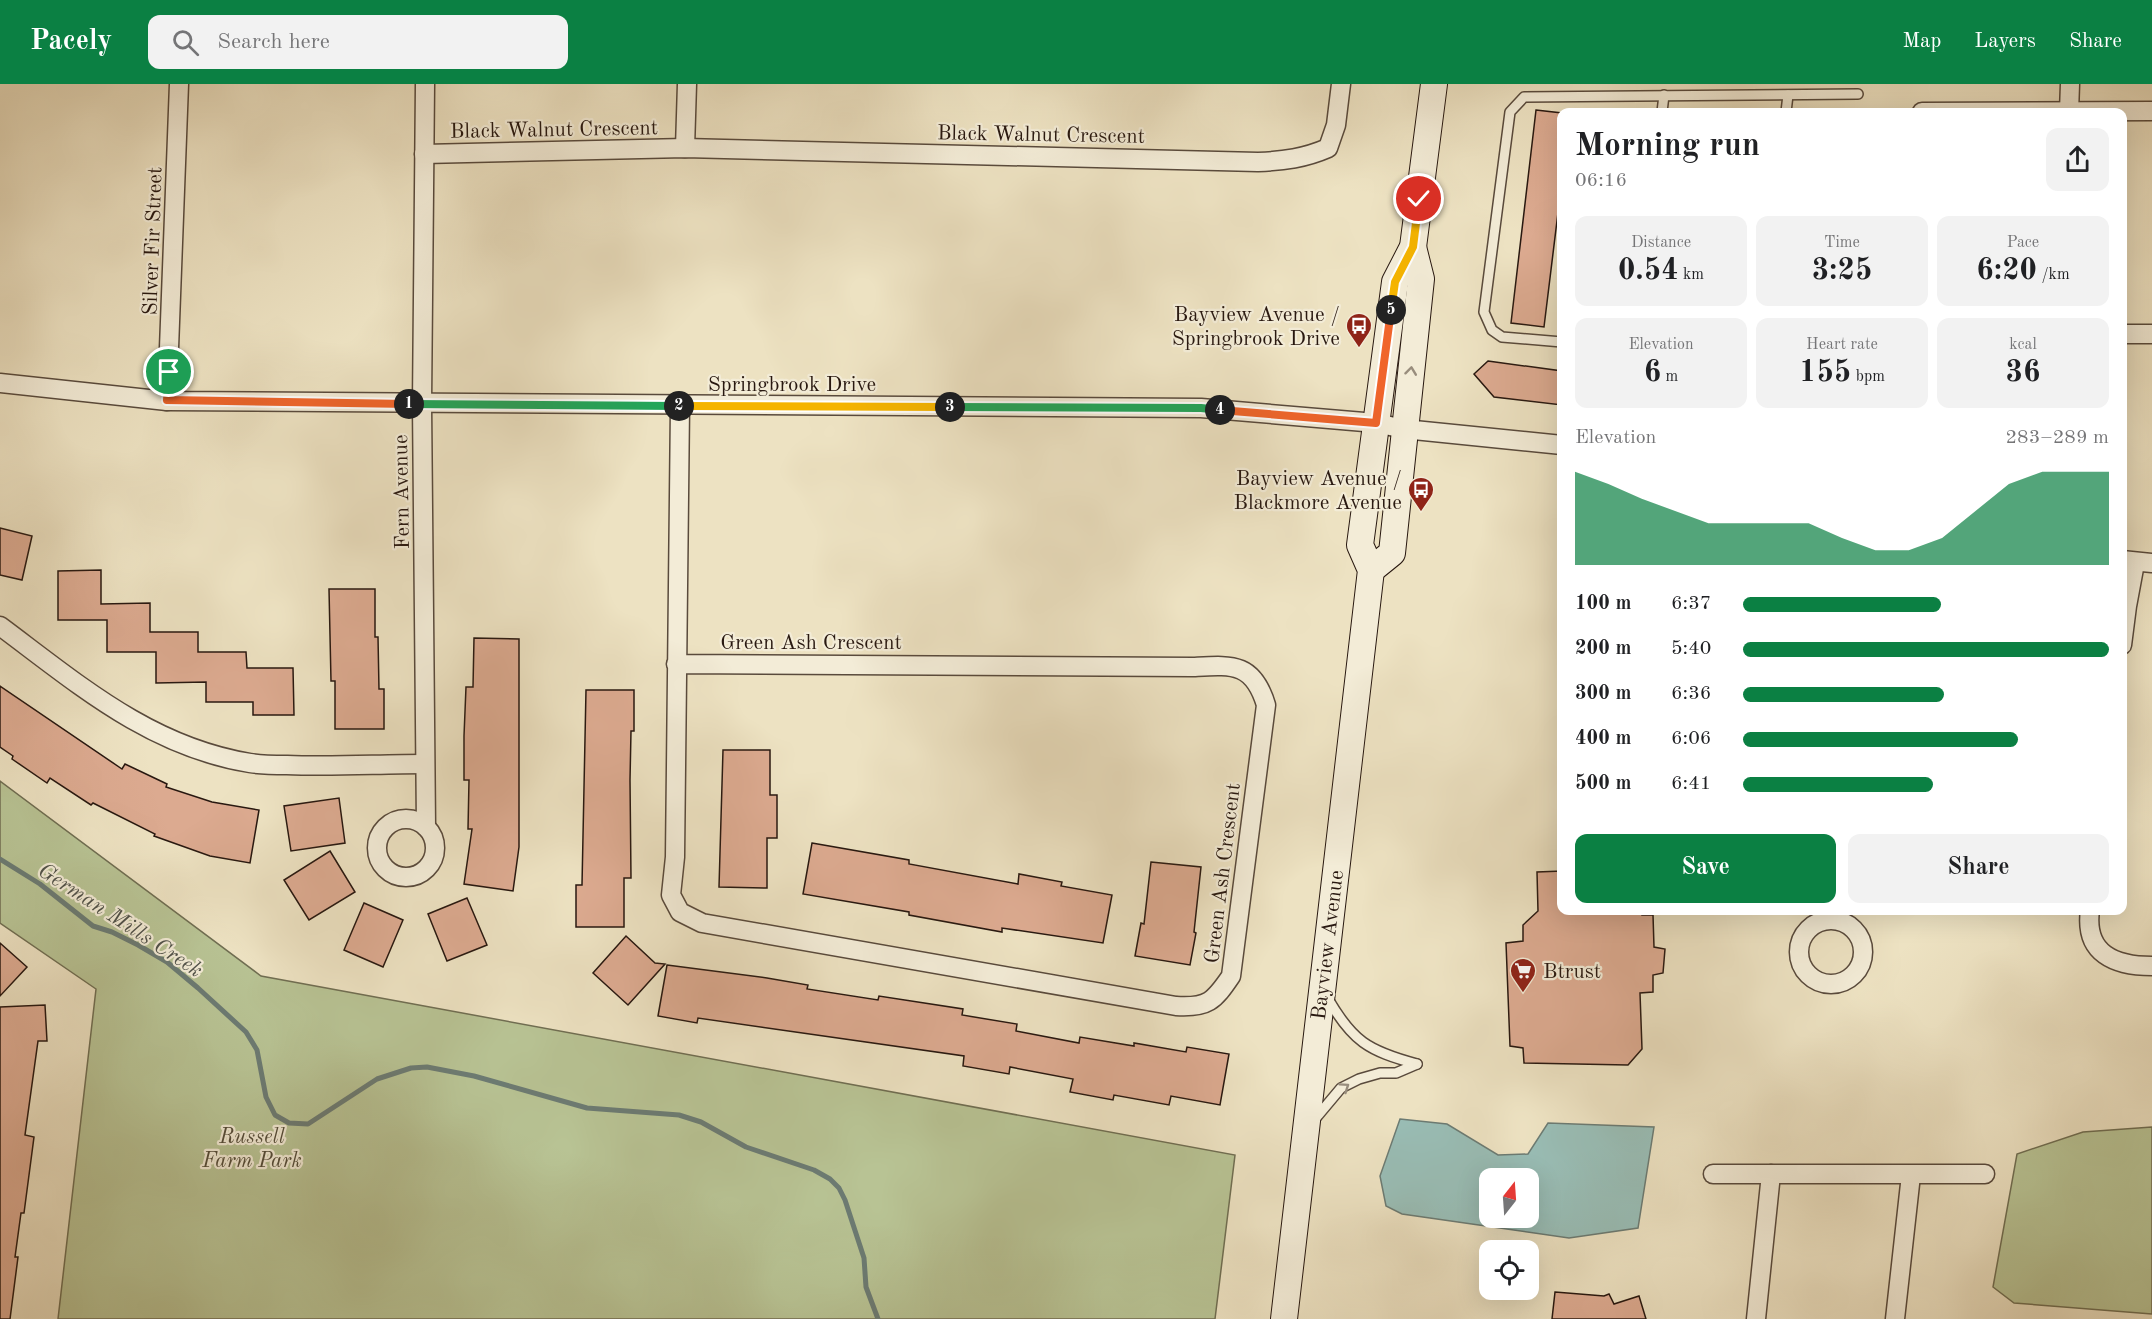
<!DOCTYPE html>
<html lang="en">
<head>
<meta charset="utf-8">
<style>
	:root { --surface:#fff; --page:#f2f2f2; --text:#202124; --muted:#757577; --accent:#0b8043 }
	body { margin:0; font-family:"Old Standard TT",serif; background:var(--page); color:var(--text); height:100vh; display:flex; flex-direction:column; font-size:22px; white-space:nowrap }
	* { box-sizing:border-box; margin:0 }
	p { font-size:20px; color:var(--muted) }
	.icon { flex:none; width:33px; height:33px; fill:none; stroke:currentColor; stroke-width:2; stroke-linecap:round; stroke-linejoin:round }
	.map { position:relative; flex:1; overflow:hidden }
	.side { position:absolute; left:1557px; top:24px; width:570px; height:807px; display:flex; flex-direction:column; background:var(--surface); border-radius:12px; box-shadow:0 6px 24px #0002 }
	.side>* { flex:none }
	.needle { width:39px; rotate:17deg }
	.buttons { position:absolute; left:1479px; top:1084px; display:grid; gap:12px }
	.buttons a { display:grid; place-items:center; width:60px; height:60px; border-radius:12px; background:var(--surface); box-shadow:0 6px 24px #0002; font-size:30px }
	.pin { position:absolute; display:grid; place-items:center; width:51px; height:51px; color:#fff; margin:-26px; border:3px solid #fff; border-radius:50%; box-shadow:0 2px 6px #0007 }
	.km { position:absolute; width:30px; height:30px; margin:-15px; border-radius:50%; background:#222; color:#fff; font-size:16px; line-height:30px; text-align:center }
	.round { display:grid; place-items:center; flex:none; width:63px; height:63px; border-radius:12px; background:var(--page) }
	.overview { display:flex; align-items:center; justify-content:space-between; height:102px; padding:0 18px }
	h1 { font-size:33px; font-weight:700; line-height:45px }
	.stats { display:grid; grid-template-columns:repeat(3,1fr); gap:9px; height:102px; padding:6px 18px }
	.stats div { display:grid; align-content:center; border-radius:12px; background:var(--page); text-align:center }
	.stats b { font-size:30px; font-weight:700 }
	.stats small { font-size:16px; font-weight:400 }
	.stats p { font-size:16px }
	.chart { height:168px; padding:12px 18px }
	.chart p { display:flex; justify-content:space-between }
	.chart svg { width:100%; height:108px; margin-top:6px; fill:var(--accent); opacity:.7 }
	.button { display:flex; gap:12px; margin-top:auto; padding:12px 18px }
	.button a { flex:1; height:69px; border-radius:12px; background:var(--accent); color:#fff; font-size:24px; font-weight:700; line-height:69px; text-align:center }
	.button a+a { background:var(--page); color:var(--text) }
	ul { padding:0 18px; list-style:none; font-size:20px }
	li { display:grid; grid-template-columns:96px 72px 1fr; align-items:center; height:45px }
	li i { height:15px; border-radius:8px; background:var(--accent) }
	header { display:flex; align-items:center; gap:36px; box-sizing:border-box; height:84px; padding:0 30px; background:var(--accent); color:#fff }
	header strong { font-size:28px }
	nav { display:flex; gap:33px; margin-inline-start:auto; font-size:21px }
	.search { width:420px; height:54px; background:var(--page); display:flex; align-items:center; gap:15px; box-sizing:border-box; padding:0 21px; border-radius:12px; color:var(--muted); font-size:22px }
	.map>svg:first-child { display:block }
	.green { fill:#b8c394; stroke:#706e52; stroke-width:1.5 }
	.water { fill:#99bdb5; stroke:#6c7b73; stroke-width:1.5; fill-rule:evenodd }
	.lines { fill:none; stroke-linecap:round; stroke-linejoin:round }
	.stream { stroke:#6c7b73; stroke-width:5 }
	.building { fill:#dcaa90; stroke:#281810; stroke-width:1.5 }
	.lane-casing { stroke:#594a3c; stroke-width:12 }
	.street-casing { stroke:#594a3c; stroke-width:21 }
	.secondary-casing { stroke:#281810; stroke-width:28 }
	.lane { stroke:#f3ecd7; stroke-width:9 }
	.street { stroke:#f3ecd7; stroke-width:18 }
	.secondary { stroke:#f3ecd7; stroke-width:26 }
	.oneway { stroke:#988d7d }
	.split-1-casing { stroke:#fff; stroke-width:12 }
	.split-2-casing { stroke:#fff; stroke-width:12 }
	.split-3-casing { stroke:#fff; stroke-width:12 }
	.split-4-casing { stroke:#fff; stroke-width:12 }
	.split-5-casing { stroke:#fff; stroke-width:12 }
	.split-6-casing { stroke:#fff; stroke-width:12 }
	.split-1 { stroke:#f0652b; stroke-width:8 }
	.split-2 { stroke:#22a559; stroke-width:8 }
	.split-3 { stroke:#f5b400; stroke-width:8 }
	.split-4 { stroke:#22a559; stroke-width:8 }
	.split-5 { stroke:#f0652b; stroke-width:8 }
	.split-6 { stroke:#f5b400; stroke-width:8 }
	.labels { text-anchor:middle; stroke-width:4.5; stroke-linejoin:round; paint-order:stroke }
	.street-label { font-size:21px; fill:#281810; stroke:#f3ecd7 }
	.poi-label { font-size:21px; fill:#281810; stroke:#f3ecd7; text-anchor:end }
	.park-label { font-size:21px; font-style:italic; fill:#534b38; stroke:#f3ecd7 }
	.water-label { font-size:22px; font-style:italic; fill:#50524a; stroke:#f3ecd7 }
</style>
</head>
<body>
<header>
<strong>Pacely</strong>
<div class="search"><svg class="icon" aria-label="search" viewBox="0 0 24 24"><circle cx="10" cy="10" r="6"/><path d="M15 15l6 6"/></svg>Search here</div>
<nav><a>Map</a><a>Layers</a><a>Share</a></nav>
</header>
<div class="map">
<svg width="2152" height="1235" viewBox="0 0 2152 1235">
	<rect width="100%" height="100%" fill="#ede2c2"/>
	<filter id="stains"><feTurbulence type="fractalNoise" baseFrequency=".00333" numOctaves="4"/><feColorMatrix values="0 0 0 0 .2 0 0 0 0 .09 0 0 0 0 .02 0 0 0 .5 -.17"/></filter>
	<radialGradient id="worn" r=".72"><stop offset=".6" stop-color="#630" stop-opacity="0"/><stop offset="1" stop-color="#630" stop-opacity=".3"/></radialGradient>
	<g class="green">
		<path d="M 0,697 L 261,892 L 1235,1071 L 1215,1235 L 58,1235 L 96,905 L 0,839 Z"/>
		<path d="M 2152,1043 L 2152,1230 L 2014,1219 L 1993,1203 L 2017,1070 L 2083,1048 Z"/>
	</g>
	<path class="water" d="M 1400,1035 L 1447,1040 L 1498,1071 L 1528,1070 L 1548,1039 L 1654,1043 L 1638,1144 L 1569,1154 L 1402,1130 L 1386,1122 L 1380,1092 ZM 1490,1095 L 1528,1095 L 1528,1134 L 1490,1134 Z"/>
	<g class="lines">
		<path class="stream" d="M 0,775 L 40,800 L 93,842 L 112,848 L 138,861 L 167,878 L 198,904 L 246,948 L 257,966 L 266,1013 L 275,1031 L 289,1039 L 308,1040 L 377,995 L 411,984 L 427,983 L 474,992 L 587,1024 L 679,1031 L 701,1038 L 746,1063 L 814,1086 L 830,1095 L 839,1104 L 845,1116 L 864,1174 L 866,1203 L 878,1235"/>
	</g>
	<g class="building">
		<path d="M 1536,26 L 1562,29 L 1562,96 L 1544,243 L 1511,239 Z"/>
		<path d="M 1488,277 L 1562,287 L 1562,321 L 1494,313 L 1474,290 Z"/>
		<path d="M 0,444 L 32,452 L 22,496 L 0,491 Z"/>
		<path d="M 101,486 L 101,520 L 150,519 L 150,548 L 198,548 L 198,568 L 246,568 L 247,584 L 293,584 L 294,631 L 253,631 L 253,618 L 206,618 L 206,598 L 156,599 L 156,568 L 107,568 L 107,536 L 58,536 L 58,487 Z"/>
		<path d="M 329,505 L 375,505 L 375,553 L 378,553 L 379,605 L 384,605 L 384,645 L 335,645 L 335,597 L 331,597 Z"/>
		<path d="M 474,554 L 519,555 L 519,763 L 513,807 L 464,800 L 472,745 L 468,745 L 469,696 L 464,696 L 464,652 L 466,603 L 473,603 Z"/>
		<path d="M 0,602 L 122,685 L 125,680 L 167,700 L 166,703 L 212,718 L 259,726 L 250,779 L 210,772 L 154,752 L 155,750 L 93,719 L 91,721 L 50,694 L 47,699 L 12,675 L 13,672 L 0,663 Z"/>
		<path d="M 586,606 L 634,606 L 634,647 L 631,647 L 630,696 L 631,794 L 624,794 L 624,843 L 576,843 L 576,801 L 582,801 Z"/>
		<path d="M 723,666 L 770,666 L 770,711 L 777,711 L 777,754 L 767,754 L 767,804 L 719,803 Z"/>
		<path d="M 339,714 L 345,759 L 291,767 L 284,722 Z"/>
		<path d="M 812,759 L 909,776 L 909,780 L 1018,800 L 1019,790 L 1062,798 L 1061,802 L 1112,811 L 1103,859 L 1002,844 L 1002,848 L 909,831 L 909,828 L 803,810 Z"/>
		<path d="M 330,767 L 355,808 L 309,836 L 284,796 Z"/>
		<path d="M 1151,778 L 1201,783 L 1194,848 L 1196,849 L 1190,881 L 1135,872 L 1141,839 L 1144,840 Z"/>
		<path d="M 1562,787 L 1562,826 L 1642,826 L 1642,831 L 1653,831 L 1654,863 L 1665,865 L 1663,889 L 1653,891 L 1653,908 L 1640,909 L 1642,965 L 1628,981 L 1524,979 L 1523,964 L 1510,962 L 1506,859 L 1523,857 L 1523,841 L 1538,827 L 1537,788 Z"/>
		<path d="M 467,814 L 487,861 L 447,877 L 428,830 Z"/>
		<path d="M 364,819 L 403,836 L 383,883 L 344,866 Z"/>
		<path d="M 626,852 L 655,879 L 665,880 L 628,921 L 593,889 Z"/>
		<path d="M 0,859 L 27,883 L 0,912 Z"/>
		<path d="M 667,881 L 767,894 L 808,901 L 807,905 L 878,916 L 879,912 L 963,925 L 962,931 L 1017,940 L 1016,947 L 1079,959 L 1080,953 L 1134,962 L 1134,959 L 1186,968 L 1187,963 L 1229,970 L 1220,1021 L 1171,1012 L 1169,1021 L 1114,1011 L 1113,1016 L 1070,1008 L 1073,995 L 1010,983 L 1009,990 L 963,982 L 964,972 L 698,934 L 697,939 L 658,932 Z"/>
		<path d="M 45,921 L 47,957 L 38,957 L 25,1051 L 34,1053 L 24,1129 L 21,1129 L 15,1173 L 18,1173 L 10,1235 L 0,1235 L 0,923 Z"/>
		<path d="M 1555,1208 L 1604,1212 L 1609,1210 L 1614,1220 L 1639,1212 L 1646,1235 L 1552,1235 Z"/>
	</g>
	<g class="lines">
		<defs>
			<g id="lane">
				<path d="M 1662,28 L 1664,11"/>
				<path d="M 1786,28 L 1788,11"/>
				<path d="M 1562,258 L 1502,253 L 1492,246 L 1484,228 L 1510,28 L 1524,13 L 1858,10"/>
				<path d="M 1327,913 C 1352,957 1368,967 1417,980"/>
				<path d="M 1315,1035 L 1341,1004 L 1359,995 L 1380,989 L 1396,989 L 1417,980"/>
			</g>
			<g id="street">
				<path d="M 425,0 L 422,320 L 426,743"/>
				<path d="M 1922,28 L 2152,27"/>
				<path d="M 2069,28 L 2070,0"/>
				<path d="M 685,64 L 687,0"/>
				<path d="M 424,70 L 685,64 L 1258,78 C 1284,77 1305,74 1328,64 L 1336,41 L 1341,0"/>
				<path d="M 2122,250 L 2152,250"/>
				<path d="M 0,299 L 167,317 L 1201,324 L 1376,339 L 1404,345 L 1562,361"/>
				<path d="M 167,317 L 179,0"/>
				<path d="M 2122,476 L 2152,479"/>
				<path d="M 0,542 C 78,600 150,663 250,679 C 262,681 275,681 287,681 C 332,683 378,680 424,680"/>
				<path d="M 2122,561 L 2127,522 L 2135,479"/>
				<path d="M 676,580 L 1193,583 C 1232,581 1253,578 1266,621 L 1231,892 C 1214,917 1208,924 1176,922 L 702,839 L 680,828 L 671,811 L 675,773 L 680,322"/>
				<circle cx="406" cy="764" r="29"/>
				<path d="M 2090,826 C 2084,870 2115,882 2152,882"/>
				<circle cx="1831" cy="868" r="32"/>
				<path d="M 1713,1090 L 1771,1090"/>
				<path d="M 1756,1235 L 1771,1090 L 1985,1090"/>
				<path d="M 1895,1235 L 1911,1091"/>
			</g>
			<g id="secondary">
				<path d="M 1371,486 L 1392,469 L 1421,195 L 1413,163"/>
				<path d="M 1284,1235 L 1371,486 L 1360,461 L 1395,198 L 1413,163 L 1434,0"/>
			</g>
		</defs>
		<use href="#lane" class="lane-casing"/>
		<use href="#street" class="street-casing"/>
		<use href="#secondary" class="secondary-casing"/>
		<use href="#lane" class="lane"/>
		<use href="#street" class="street"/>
		<use href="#secondary" class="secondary"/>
	</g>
	<defs><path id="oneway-chevron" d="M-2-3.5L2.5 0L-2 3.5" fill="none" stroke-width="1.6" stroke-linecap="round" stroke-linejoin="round" transform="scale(1.5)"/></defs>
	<g class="oneway">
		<use href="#oneway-chevron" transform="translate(1411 287) rotate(-83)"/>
		<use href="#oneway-chevron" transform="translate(1345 1003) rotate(-34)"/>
	</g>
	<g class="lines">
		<defs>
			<path id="split-1" d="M 169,288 L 167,316 L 409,320"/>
			<path id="split-2" d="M 409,320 L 679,322"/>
			<path id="split-3" d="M 679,322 L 950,323"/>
			<path id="split-4" d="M 950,323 L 1201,324 L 1220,326"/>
			<path id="split-5" d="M 1220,326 L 1376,339 L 1391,226"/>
			<path id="split-6" d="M 1391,226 L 1395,198 L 1413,163 L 1419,115"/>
		</defs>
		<use href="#split-1" class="split-1-casing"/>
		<use href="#split-2" class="split-2-casing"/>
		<use href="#split-3" class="split-3-casing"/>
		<use href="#split-4" class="split-4-casing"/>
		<use href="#split-5" class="split-5-casing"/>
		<use href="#split-6" class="split-6-casing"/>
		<use href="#split-1" class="split-1"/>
		<use href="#split-2" class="split-2"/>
		<use href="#split-3" class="split-3"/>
		<use href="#split-4" class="split-4"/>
		<use href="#split-5" class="split-5"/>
		<use href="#split-6" class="split-6"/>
	</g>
	<defs>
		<symbol id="bus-pin" viewBox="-11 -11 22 30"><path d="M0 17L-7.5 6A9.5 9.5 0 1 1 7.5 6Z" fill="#8f2418" stroke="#f3ecd7"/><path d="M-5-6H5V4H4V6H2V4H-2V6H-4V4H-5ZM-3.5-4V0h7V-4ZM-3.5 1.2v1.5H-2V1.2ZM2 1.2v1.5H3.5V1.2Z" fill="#fff"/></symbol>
		<symbol id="supermarket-pin" viewBox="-11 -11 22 30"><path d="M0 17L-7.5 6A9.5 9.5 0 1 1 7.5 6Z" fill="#8f2418" stroke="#f3ecd7"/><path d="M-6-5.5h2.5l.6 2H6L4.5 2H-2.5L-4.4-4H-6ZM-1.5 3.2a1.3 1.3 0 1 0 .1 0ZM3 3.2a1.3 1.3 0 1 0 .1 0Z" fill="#fff"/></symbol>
	</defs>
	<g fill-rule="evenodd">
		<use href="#bus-pin" x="1344" y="227" width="30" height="40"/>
		<use href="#bus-pin" x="1406" y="391" width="30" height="40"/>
		<use href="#supermarket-pin" x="1508" y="872" width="30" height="40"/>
	</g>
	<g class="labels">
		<g class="street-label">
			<text transform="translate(554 45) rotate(-1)" y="7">Black Walnut Crescent</text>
			<text transform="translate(1041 50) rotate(1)" y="7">Black Walnut Crescent</text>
			<text transform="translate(152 157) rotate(-88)" y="7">Silver Fir Street</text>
			<text x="792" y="307">Springbrook Drive</text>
			<text transform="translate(401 408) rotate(-91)" y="7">Fern Avenue</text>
			<text x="811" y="565">Green Ash Crescent</text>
			<text transform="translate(1222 789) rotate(-83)" y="7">Green Ash Crescent</text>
			<text transform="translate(1327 861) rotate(-83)" y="7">Bayview Avenue</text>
		</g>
		<g class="poi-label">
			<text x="1340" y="237">Bayview Avenue /<tspan x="1340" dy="24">Springbrook Drive</tspan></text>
			<text x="1402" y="401">Bayview Avenue /<tspan x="1402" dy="24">Blackmore Avenue</tspan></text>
			<text x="1543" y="894" text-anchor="start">Btrust</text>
		</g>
		<g class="park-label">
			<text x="252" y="1059">Russell<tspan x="252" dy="24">Farm Park</tspan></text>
		</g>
		<g class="water-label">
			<text transform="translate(121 835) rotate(33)" y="8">German Mills Creek</text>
		</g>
	</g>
	<rect width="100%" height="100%" filter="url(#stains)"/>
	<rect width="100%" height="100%" fill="url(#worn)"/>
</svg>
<div class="buttons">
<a><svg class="needle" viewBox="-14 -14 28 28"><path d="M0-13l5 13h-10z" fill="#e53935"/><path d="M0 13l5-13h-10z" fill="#757577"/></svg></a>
<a><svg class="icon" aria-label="locate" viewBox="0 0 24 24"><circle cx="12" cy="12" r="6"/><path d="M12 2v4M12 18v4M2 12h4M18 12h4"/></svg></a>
</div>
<div class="pin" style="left:169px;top:288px;background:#1e9e55"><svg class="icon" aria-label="arrive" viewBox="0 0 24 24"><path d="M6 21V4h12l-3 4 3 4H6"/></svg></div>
<div class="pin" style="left:1419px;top:115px;background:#d93025"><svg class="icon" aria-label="check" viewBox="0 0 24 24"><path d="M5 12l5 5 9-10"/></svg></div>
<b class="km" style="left:409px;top:320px">1</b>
<b class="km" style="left:679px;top:322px">2</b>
<b class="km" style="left:950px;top:323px">3</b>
<b class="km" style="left:1220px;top:326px">4</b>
<b class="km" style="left:1391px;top:226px">5</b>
<section class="side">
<div class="overview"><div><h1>Morning run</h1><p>06:16</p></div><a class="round"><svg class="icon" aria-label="share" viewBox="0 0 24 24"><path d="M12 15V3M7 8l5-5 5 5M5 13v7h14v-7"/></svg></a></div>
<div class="stats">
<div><p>Distance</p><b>0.54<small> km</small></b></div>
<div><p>Time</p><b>3:25</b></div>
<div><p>Pace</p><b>6:20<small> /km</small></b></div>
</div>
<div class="stats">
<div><p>Elevation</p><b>6<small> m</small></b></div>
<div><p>Heart rate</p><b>155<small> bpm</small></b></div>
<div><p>kcal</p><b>36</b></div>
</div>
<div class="chart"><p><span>Elevation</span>283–289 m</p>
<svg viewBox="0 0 160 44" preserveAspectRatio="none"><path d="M0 44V6L10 11L20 17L30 22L40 27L50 27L60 27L70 27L80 33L90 38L100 38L110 33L120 22L130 11L140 6L150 6L160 6V44z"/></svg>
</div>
<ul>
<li><b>100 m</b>6:37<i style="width:54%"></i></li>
<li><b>200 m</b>5:40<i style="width:100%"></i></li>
<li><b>300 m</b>6:36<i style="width:55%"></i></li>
<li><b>400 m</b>6:06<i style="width:75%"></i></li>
<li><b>500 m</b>6:41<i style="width:52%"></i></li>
</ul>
<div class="button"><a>Save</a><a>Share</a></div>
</section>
</div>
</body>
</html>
